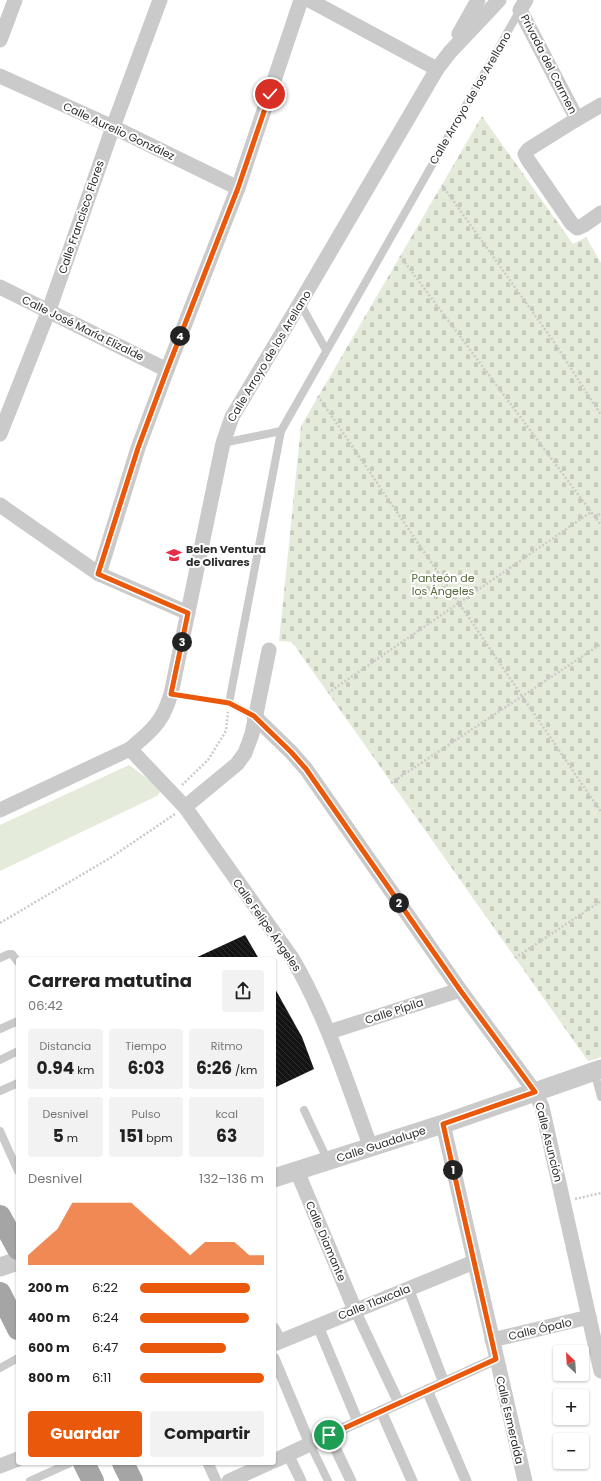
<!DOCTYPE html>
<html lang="es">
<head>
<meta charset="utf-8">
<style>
	:root { --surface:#fff; --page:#f2f2f2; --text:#222; --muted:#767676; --accent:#ea580c }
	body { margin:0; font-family:Poppins,sans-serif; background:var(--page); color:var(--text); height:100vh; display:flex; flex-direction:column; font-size:15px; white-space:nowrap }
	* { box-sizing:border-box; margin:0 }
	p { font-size:13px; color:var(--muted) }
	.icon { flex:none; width:22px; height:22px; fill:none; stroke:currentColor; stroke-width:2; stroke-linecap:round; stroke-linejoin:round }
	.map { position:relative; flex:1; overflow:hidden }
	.details { position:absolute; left:16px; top:957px; width:260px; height:508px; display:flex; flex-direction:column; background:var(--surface); border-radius:4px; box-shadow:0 1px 3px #0004 }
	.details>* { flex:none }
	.needle { width:26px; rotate:335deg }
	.buttons { position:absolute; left:553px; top:1345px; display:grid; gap:8px }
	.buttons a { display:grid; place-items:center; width:36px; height:36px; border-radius:4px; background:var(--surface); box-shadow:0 1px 3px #0004; font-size:20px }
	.pin { position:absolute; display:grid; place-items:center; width:34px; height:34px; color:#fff; margin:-17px; border:2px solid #fff; border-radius:50%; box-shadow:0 1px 4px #0007 }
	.km { position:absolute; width:20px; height:20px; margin:-10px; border-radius:50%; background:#222; color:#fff; font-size:11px; line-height:20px; text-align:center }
	.round { display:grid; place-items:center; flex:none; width:42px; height:42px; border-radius:4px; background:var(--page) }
	.head { display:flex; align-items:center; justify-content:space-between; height:68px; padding:0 12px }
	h1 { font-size:18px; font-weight:700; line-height:30px }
	.figures { display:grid; grid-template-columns:repeat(3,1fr); gap:6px; height:68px; padding:4px 12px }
	.figures div { display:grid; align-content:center; border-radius:4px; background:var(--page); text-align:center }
	.figures b { font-size:17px; font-weight:700 }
	.figures small { font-size:11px; font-weight:400 }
	.figures p { font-size:11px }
	.chart { height:112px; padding:8px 12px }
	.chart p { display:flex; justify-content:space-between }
	.chart svg { width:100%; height:72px; margin-top:4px; fill:var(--accent); opacity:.7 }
	.primary-button { display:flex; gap:8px; margin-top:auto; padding:8px 12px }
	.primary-button a { flex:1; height:46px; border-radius:4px; background:var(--accent); color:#fff; font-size:16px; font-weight:700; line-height:46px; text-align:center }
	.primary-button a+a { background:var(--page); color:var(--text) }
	ul { padding:0 12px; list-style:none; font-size:13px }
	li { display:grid; grid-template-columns:64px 48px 1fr; align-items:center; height:30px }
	li i { height:10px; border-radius:5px; background:var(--accent) }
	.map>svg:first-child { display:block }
	.cemetery { fill:url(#cemetery-stones) }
	.garden { fill:#e5ebda }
	.building { fill:url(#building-back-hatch) }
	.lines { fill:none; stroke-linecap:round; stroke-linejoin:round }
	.path { stroke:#cacaca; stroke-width:2.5; stroke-dasharray:2 2; stroke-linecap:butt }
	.service { stroke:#cacaca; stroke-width:8 }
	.pedestrian { stroke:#cacaca; stroke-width:11 }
	.minor { stroke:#cacaca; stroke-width:15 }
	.tertiary { stroke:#cacaca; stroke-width:19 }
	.primary { stroke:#a5a5a5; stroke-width:22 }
	.route-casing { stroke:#fff; stroke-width:8 }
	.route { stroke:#ea580c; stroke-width:5 }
	.labels { text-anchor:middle; stroke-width:4; stroke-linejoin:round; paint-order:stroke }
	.street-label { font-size:11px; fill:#2d2d2d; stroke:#fff }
	.poi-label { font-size:11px; font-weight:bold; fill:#2d2d2d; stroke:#fff; text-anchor:start }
	.park-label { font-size:11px; fill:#54683a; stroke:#fff }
</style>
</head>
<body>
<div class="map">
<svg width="601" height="1481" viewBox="0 0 601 1481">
	<defs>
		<pattern id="cemetery-stones" width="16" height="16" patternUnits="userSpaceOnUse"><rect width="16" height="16" fill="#e5ebda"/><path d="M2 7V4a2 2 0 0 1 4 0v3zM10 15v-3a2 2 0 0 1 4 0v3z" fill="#c5cabb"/></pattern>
		<pattern id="building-back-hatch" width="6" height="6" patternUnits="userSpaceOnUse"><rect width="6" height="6" fill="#141414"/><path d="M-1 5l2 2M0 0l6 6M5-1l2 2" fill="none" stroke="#2e2e2e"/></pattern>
	</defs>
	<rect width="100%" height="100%" fill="#fff"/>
	<path class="cemetery" d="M 482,116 L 573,244 L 586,237 L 601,263 L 601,1057 L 588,1061 L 292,642 L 279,641 L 301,426 Z"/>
	<path class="garden" d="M 129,765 L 155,784 L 161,791 L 157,796 L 0,871 L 0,825 Z"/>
	<g class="building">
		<path d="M 245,935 L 259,959 L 193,959 Z"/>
		<path d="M 274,987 L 302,1037 L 314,1069 L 274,1088 Z"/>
	</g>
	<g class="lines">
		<g class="path">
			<path d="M 442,185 L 554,342 L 601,415"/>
			<path d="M 400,256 L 601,525"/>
			<path d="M 318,396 L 601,812"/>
			<path d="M 595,517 L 601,513"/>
			<path d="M 328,693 L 591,512"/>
			<path d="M 183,696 L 220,701"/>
			<path d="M 391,783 L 601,644"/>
			<path d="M 182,785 L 208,760 L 226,731 L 228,712"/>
			<path d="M 0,923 L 110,858 L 175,814"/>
			<path d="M 515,958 L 601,901"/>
			<path d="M 575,1199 L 601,1193"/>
		</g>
		<g class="service">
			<path d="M 300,303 L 326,350"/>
			<path d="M 223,443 L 281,431"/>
			<path d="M 254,716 L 229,703 L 281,431 L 520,10"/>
			<path d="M 0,958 L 9,954 L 12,954 L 18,962"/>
			<path d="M 0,1029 L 18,1021"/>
			<path d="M 0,1060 L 18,1051"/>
			<path d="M 594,1071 L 601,1097"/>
			<path d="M 0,1091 L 18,1083"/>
			<path d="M 304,1110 L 328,1161"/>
			<path d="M 0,1131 L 18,1171"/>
			<path d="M 0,1368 L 18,1358"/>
			<path d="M 310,1444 L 328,1481"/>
			<path d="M 30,1481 L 70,1463"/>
		</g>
		<g class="pedestrian">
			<path d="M 408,1288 L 444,1383"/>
			<path d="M 355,1310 L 399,1403"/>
			<path d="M 318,1326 L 358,1422"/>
			<path d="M 274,1328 L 281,1341"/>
			<path d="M 274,1358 L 310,1444"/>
			<path d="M 427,1390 L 466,1481"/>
			<path d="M 381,1411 L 412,1481"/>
			<path d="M 288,1454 L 301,1481"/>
			<path d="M 208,1463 L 216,1481"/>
			<path d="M 351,1481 L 329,1435 L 496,1359"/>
		</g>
		<g class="minor">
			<path d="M 309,0 L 437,69"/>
			<path d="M 526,0 L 520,10 L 577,119"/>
			<path d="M 459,34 L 478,0"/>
			<path d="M 0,40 L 15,0"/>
			<path d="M 0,76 L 113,127 L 238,188"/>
			<path d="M 601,105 L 577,119 L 529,149 L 525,154 L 528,160 L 572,224 L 577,228 L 584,225 L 601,213"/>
			<path d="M 0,287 L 167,370"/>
			<path d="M 0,434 L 49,310 L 113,127 L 160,0"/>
			<path d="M 0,505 L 99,574 L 188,613"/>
			<path d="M 99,574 L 138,448 L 167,370 L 238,188 L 301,0"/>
			<path d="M 254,716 L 291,752 L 306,769 L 460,990 L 535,1092 L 542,1107 L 601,1371"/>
			<path d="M 130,749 L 185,807 L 292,958 C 327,1017 347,1083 371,1148"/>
			<path d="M 185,807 L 237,764 L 245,753 L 252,734 L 269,650"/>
			<path d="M 0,810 L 130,749 C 143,738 157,727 164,712 C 167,706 169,700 171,694 L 223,443 L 232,417 L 300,303 L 437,69 L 450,52 L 499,0"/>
			<path d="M 329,1032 L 460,990"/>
			<path d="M 443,1124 L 525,1481"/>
			<path d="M 297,1171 L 355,1310"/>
			<path d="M 492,1340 L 589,1317"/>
			<path d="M 274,1344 L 474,1262"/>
			<path d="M 274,1461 L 329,1435"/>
			<path d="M 0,1466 L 18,1459"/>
			<path d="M 229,1481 L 269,1463"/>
		</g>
		<g class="tertiary">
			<path d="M 274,1178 L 443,1124 L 601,1069"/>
			<path d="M 0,1267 L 18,1261"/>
		</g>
		<g class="primary">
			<path d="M 0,1216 L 18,1249"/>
			<path d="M 0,1293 L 18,1329"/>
			<path d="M 84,1463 L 93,1481"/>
			<path d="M 123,1463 L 132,1481"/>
		</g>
	</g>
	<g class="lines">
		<defs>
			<path id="route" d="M 270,94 L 238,188 L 167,370 L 138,448 L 98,574 L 188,613 L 171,694 L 229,703 L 254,716 L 291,752 L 306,769 L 460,990 L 535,1092 L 443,1124 L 496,1359 L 329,1435"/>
		</defs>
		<use href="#route" class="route-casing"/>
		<use href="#route" class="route"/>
	</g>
	<defs>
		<symbol id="school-bare" viewBox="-9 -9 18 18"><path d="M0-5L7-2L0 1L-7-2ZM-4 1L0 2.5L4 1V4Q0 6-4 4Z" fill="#e62d4c" stroke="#fff" stroke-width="2.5" paint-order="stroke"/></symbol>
	</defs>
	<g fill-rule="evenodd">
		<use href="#school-bare" x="163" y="544" width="22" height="22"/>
	</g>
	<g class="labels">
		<g class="street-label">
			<text transform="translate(549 64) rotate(63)" y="4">Privada del Carmen</text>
			<text transform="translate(470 98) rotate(-60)" y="4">Calle Arroyo de los Arellano</text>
			<text transform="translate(119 131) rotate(25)" y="4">Calle Aurelio González</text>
			<text transform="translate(81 217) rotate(-71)" y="4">Calle Francisco Flores</text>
			<text transform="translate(83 328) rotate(26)" y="4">Calle José María Elizalde</text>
			<text transform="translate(269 356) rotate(-59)" y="4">Calle Arroyo de los Arellano</text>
			<text transform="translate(267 925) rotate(55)" y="4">Calle Felipe Ángeles</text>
			<text transform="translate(394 1011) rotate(-18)" y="4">Calle Pípila</text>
			<text transform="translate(549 1142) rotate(76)" y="4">Calle Asunción</text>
			<text transform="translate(381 1144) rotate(-18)" y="4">Calle Guadalupe</text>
			<text transform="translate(326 1241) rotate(67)" y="4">Calle Diamante</text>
			<text transform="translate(374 1302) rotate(-22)" y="4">Calle Tlaxcala</text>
			<text transform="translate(540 1329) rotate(-13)" y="4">Calle Ópalo</text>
			<text transform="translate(510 1420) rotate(77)" y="4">Calle Esmeralda</text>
		</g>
		<g class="poi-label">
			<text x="186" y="553">Belen Ventura<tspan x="186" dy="13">de Olivares</tspan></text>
		</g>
		<g class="park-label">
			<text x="443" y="582">Panteón de<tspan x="443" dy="13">los Ángeles</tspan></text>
		</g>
	</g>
</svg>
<div class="buttons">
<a><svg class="needle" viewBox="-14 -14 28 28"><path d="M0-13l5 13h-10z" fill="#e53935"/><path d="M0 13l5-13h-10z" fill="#767676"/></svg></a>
<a>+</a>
<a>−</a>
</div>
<div class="pin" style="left:329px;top:1435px;background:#1e9e55"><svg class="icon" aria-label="arrive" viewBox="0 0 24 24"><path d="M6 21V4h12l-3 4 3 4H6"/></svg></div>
<div class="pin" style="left:270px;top:94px;background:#d93025"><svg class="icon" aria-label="check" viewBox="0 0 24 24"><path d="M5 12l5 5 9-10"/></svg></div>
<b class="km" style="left:453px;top:1170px">1</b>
<b class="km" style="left:399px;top:903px">2</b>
<b class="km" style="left:182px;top:642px">3</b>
<b class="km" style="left:180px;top:336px">4</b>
<section class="details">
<div class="head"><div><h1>Carrera matutina</h1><p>06:42</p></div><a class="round"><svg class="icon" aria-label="share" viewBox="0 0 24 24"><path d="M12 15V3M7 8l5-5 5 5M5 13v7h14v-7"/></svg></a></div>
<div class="figures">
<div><p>Distancia</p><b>0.94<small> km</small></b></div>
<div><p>Tiempo</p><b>6:03</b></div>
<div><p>Ritmo</p><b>6:26<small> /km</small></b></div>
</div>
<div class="figures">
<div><p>Desnivel</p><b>5<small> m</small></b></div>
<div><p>Pulso</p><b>151<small> bpm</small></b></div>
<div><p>kcal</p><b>63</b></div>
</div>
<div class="chart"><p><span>Desnivel</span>132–136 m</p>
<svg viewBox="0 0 160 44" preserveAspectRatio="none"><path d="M0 44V38L10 30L20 22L30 6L40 6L50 6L60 6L70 6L80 14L90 22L100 30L110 38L120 30L130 30L140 30L150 38L160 38V44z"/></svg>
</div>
<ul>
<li><b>200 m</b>6:22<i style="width:89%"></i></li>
<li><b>400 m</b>6:24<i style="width:88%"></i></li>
<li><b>600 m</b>6:47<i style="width:69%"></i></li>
<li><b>800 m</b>6:11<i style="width:100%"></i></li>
</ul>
<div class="primary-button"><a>Guardar</a><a>Compartir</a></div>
</section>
</div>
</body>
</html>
